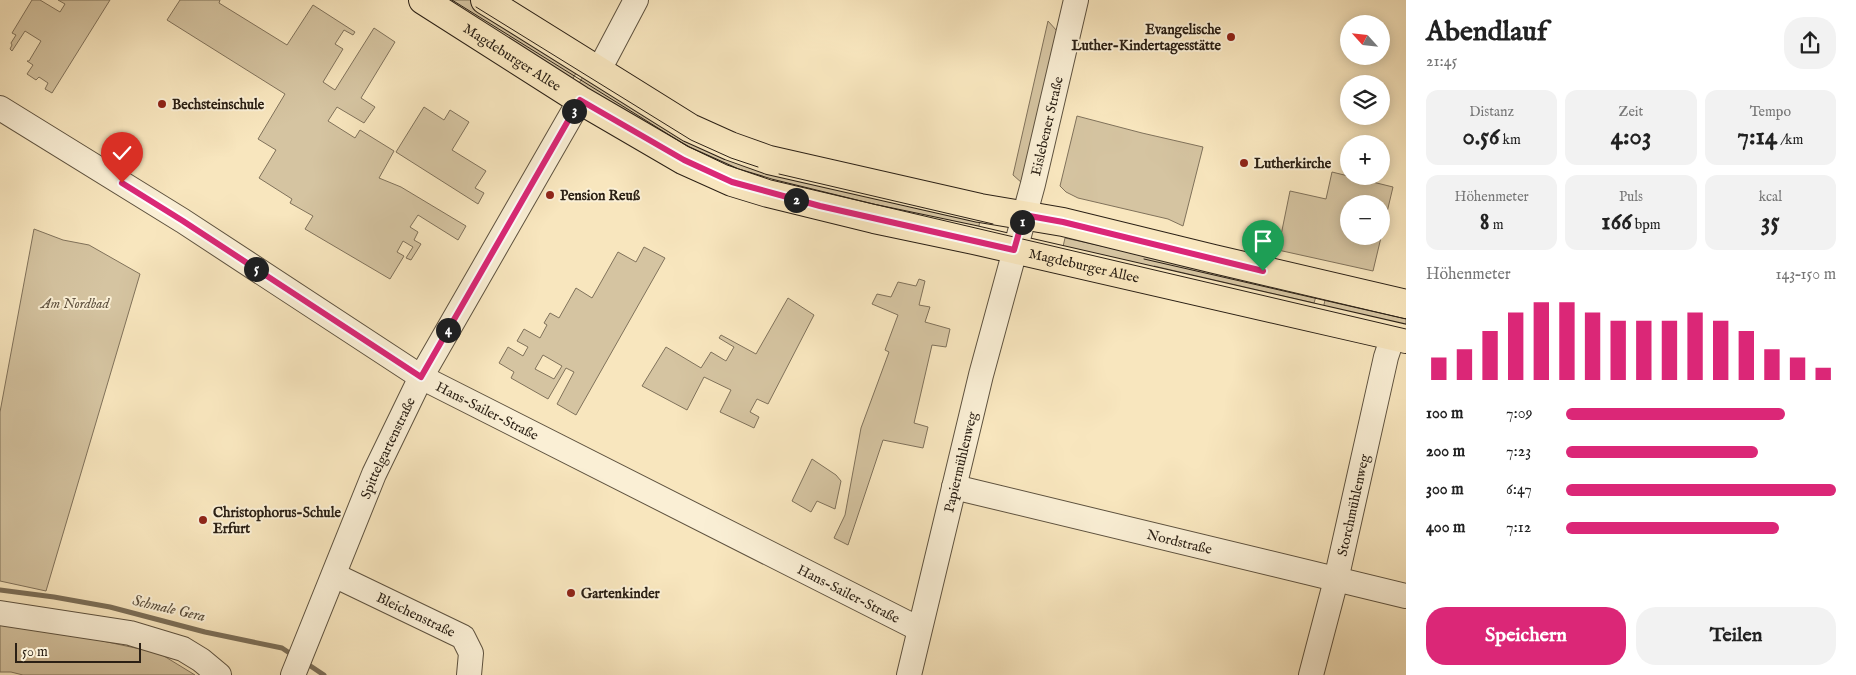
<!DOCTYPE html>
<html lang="de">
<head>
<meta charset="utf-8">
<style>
	:root { --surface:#fff; --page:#f2f2f2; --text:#222; --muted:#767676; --accent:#db2777 }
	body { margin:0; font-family:"IM FELL English",serif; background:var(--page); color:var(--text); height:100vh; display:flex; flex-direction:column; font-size:19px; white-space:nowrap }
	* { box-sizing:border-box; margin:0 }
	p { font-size:16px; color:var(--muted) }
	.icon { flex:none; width:28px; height:28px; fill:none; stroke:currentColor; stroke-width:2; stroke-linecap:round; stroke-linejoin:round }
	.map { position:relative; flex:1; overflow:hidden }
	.side { display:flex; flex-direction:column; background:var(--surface); width:450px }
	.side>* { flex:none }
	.needle { width:32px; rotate:297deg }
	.tools { position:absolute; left:1340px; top:15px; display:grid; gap:10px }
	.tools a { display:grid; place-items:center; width:50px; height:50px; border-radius:50%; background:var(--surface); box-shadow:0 2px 12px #0003; font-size:25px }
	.scale { position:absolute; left:15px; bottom:12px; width:126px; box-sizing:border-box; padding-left:5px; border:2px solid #2b2015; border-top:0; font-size:14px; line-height:18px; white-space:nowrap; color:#2b2015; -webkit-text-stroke:4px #faefd5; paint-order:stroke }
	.pin { position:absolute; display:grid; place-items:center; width:42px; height:42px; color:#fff; margin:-51px -21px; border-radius:50% 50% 50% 0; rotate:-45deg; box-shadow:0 0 5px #0007 }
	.pin .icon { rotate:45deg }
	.km { position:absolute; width:25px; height:25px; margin:-12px; border-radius:50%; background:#222; color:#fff; font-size:14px; line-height:25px; text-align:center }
	.round { display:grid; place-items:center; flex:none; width:52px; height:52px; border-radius:20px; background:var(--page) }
	.head { display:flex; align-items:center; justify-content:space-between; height:85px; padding:0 20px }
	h1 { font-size:28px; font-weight:700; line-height:38px }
	.stats { display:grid; grid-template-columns:repeat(3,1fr); gap:8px; height:85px; padding:5px 20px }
	.stats div { display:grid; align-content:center; border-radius:12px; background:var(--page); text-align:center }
	.stats b { font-size:25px; font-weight:700 }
	.stats small { font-size:14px; font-weight:400 }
	.stats p { font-size:14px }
	.chart { height:140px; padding:10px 20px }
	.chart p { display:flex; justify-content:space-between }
	.chart svg { width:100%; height:90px; margin-top:5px; stroke:var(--accent); stroke-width:6 }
	.primary-button { display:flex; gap:10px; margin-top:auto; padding:10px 20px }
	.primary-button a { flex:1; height:58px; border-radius:20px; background:var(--accent); color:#fff; font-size:20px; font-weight:700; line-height:58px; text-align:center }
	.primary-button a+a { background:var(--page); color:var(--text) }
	ul { padding:0 20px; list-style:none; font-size:16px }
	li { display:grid; grid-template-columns:80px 60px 1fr; align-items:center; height:38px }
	li i { height:12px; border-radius:6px; background:var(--accent) }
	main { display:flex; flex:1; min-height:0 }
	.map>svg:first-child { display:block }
	.green { fill:#d5c4a1; stroke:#80725b; fill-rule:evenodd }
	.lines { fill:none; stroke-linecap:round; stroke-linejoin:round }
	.stream { stroke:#7c6f58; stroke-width:5 }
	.minor-casing { stroke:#5e523f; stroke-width:26 }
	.major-casing { stroke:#2b2015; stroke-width:30 }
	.minor { stroke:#faefd5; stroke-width:24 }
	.major { stroke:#f8e6be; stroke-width:28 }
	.tram { stroke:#2b2015; stroke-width:1 }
	.route-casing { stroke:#fff; stroke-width:10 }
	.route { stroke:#db2777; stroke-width:6 }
	.poi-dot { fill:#8f2418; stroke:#faefd5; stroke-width:2 }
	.labels { text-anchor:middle; stroke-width:4; stroke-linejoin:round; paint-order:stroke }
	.poi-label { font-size:14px; font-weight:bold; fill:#2b2015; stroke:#faefd5; text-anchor:start }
	.street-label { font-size:14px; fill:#2b2015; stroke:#faefd5 }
	.park-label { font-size:14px; font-style:italic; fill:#5e513f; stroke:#faefd5 }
	.water-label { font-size:15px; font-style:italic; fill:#5a4e3c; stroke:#faefd5 }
</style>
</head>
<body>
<main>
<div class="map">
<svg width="1406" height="675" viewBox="0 0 1406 675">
	<rect width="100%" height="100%" fill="#f8e6be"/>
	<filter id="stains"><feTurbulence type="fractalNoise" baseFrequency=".004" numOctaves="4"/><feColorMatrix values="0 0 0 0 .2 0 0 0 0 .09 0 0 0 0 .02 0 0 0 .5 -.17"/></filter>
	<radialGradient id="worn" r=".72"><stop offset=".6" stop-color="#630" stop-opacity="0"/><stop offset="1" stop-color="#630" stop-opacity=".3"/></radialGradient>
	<g class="green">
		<path d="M 32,0 L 40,0 L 60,12 L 65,4 L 58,0 L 110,0 L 52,93 L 45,89 L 48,83 L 39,77 L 36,80 L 27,74 L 33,65 L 27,61 L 29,61 L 41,41 L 25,31 L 12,51 L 10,49 L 12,45 L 11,43 L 16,35 L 12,33 Z"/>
		<path d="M 180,0 L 220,0 L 219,3 L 287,45 L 313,5 L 355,32 L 353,35 L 344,30 L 335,44 L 343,49 L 323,82 L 335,90 L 374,28 L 395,42 L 361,98 L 375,107 L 364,123 L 337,107 L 328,121 L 355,138 L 360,130 L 394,151 L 379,178 L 401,187 L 466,226 L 458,240 L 418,215 L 410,227 L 418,232 L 414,240 L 421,244 L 411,260 L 406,258 L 413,247 L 403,241 L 397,252 L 404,256 L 390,279 L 305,229 L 313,216 L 290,203 L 292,199 L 259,178 L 276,150 L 258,139 L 285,94 L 167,20 Z"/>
		<path d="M 435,0 L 474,0 L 579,68 L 568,87 Z"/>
		<path d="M 1048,21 L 1057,31 L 1022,183 L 1013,175 Z"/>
		<path d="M 586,72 L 687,134 L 982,211 L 977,235 L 766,191 L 574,91 Z"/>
		<path d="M 424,107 L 444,120 L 450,110 L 469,122 L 452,150 L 486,171 L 475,188 L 484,193 L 478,204 L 396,152 Z"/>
		<path d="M 1077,116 L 1142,133 L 1203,147 L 1183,226 L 1168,219 L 1078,198 L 1066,192 L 1060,186 Z"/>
		<path d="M 1332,172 L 1393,187 L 1373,271 L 1278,250 L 1290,191 L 1326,199 ZM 1349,204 L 1381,204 L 1381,236 L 1349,236 Z"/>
		<path d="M 34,229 L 63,240 L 89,245 L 140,274 L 46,591 L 0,581 L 0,412 Z"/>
		<path d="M 1065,238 L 1317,293 L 1314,303 L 1154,266 L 1152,272 L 1062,251 Z"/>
		<path d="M 644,247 L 665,258 L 576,415 L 557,404 L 574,372 L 566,368 L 548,399 L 511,378 L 514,372 L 499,363 L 508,347 L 523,356 L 528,347 L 517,341 L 524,329 L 540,338 L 547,325 L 544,323 L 550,313 L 559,318 L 576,288 L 592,298 L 618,252 L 636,262 ZM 543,355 L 562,366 L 554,379 L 535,369 Z"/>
		<path d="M 919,279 L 925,281 L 919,305 L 930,307 L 925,322 L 950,329 L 946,347 L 932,345 L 914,423 L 928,427 L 923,448 L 883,440 L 848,545 L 834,538 L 845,515 L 861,428 L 889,352 L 885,350 L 898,315 L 872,304 L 877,294 L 891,297 L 898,282 L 916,286 Z"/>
		<path d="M 1327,292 L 1406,314 L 1406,333 L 1321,317 Z"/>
		<path d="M 788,298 L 814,315 L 768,404 L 757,399 L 750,412 L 759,417 L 754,428 L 720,412 L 731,390 L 704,377 L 687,410 L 642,386 L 666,347 L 701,368 L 711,352 L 726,361 L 734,347 L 719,338 L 721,335 L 756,354 Z"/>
		<path d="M 812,459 L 836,475 L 841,481 L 835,509 L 817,501 L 811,512 L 792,501 Z"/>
		<path d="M 0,624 L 84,637 L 159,653 L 195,675 L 23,675 L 11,672 L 0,672 Z"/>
	</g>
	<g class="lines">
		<g class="stream">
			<path d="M 0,590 L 54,597 L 110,607 L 205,632 L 282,648 L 294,656"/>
			<path d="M 306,663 L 324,675"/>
		</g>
		<defs>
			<g id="minor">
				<path d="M 599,70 L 636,0"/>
				<path id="s1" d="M 0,108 L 183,221 L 421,377 L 919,629"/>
				<path id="s2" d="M 954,487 L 1406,596"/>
				<path id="s3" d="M 334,575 L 463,637 L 471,653 L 469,675"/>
				<path d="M 0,613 L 130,633 L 183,649 L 201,660 L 219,675"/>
				<path id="s4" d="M 293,675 L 374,474 L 421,377 L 580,100"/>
				<path id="s5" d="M 909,675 L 981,375 L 1033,184 L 1076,0"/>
				<path id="s6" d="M 1311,675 L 1336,580 L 1386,357 L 1393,336"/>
			</g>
			<g id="major">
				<path id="s7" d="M 423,0 L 580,100 L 683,160 L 732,182 L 768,193 L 874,219 L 974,240 L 1406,339"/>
				<path d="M 485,0 L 690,128 L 730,146 L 769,160 L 980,208 L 1063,222 L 1214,259 L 1406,304"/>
			</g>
		</defs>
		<use href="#minor" class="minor-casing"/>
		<use href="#major" class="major-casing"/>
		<use href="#minor" class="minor"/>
		<use href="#major" class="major"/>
		<g class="tram">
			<path d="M 452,0 L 687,146 L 727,165 L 771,180 L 1406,329"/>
			<path d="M 476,7 L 691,140 L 731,158 L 758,167"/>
			<path d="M 779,174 L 993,224"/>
			<path d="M 1144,259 L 1406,319"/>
		</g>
	</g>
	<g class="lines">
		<defs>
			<path id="route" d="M 122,183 L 183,221 L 421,377 L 580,100 L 684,160 L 732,182 L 820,206 L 1014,250 L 1024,215 L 1063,222 L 1263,271"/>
		</defs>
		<use href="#route" class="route-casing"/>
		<use href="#route" class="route"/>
	</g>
	<g class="poi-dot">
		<circle cx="1231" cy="37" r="5"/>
		<circle cx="162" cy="104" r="5"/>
		<circle cx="1244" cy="163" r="5"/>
		<circle cx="550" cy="195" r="5"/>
		<circle cx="203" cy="520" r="5"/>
		<circle cx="571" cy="593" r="5"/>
	</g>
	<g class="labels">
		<g class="poi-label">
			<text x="1221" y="34" text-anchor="end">Evangelische<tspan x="1221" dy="16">Luther-Kindertagesstätte</tspan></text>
			<text x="172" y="109">Bechsteinschule</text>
			<text x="1254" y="168">Lutherkirche</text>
			<text x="560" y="200">Pension Reuß</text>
			<text x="213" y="517">Christophorus-Schule<tspan x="213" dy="16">Erfurt</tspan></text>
			<text x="581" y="598">Gartenkinder</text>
		</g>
		<g class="street-label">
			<text dy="5" stroke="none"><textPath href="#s7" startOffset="106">Magdeburger Allee</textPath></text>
			<text dy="5" stroke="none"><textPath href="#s5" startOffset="566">Eislebener Straße</textPath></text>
			<text dy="5" stroke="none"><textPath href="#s7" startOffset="721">Magdeburger Allee</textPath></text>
			<text dy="5" stroke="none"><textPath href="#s1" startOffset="574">Hans-Sailer-Straße</textPath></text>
			<text dy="5" stroke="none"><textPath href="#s4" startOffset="246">Spittelgartenstraße</textPath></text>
			<text dy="5" stroke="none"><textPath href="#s5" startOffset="219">Papiermühlenweg</textPath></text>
			<text dy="5" stroke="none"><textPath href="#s6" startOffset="175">Storchmühlenweg</textPath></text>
			<text dy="5" stroke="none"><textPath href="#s2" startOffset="232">Nordstraße</textPath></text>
			<text dy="5" stroke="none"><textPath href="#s1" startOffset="979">Hans-Sailer-Straße</textPath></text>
			<text dy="5" stroke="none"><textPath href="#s3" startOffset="91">Bleichenstraße</textPath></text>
		</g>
		<g class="park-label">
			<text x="75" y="308">Am Nordbad</text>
		</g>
		<g class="water-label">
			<text transform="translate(169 608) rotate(13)" y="5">Schmale Gera</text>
		</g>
	</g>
	<rect width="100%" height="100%" filter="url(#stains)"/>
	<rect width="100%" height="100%" fill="url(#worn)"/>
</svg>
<div class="tools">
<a><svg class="needle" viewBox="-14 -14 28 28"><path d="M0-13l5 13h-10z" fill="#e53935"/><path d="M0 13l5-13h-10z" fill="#767676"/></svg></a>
<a><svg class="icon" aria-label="layers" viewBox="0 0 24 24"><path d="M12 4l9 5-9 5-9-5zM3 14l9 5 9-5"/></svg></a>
<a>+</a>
<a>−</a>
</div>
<div class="scale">50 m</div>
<div class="pin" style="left:1263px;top:271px;background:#1e9e55"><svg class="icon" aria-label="arrive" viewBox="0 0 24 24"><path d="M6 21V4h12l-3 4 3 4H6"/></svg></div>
<div class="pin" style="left:122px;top:183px;background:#d93025"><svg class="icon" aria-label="check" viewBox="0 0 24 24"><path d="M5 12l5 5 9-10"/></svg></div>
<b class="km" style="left:1022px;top:222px">1</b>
<b class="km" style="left:796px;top:200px">2</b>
<b class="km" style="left:574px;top:111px">3</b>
<b class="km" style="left:448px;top:330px">4</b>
<b class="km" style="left:256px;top:269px">5</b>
</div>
<section class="side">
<div class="head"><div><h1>Abendlauf</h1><p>21:45</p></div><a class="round"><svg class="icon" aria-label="share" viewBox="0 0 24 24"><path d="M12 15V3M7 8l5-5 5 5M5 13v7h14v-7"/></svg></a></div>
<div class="stats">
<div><p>Distanz</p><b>0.56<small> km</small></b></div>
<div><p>Zeit</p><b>4:03</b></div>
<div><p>Tempo</p><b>7:14<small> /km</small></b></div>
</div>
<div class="stats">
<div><p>Höhenmeter</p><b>8<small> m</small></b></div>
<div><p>Puls</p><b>166<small> bpm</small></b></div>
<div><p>kcal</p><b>35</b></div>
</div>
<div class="chart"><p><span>Höhenmeter</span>143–150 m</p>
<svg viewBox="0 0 160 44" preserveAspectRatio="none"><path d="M5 44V33M15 44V29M25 44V20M35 44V11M45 44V6M55 44V6M65 44V11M75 44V15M85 44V15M95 44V15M105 44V11M115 44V15M125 44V20M135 44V29M145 44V33M155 44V38"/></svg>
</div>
<ul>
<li><b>100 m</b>7:09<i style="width:81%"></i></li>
<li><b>200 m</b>7:23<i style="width:71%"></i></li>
<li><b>300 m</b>6:47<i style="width:100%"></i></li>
<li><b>400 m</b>7:12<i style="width:79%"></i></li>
</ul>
<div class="primary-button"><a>Speichern</a><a>Teilen</a></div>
</section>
</main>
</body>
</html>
